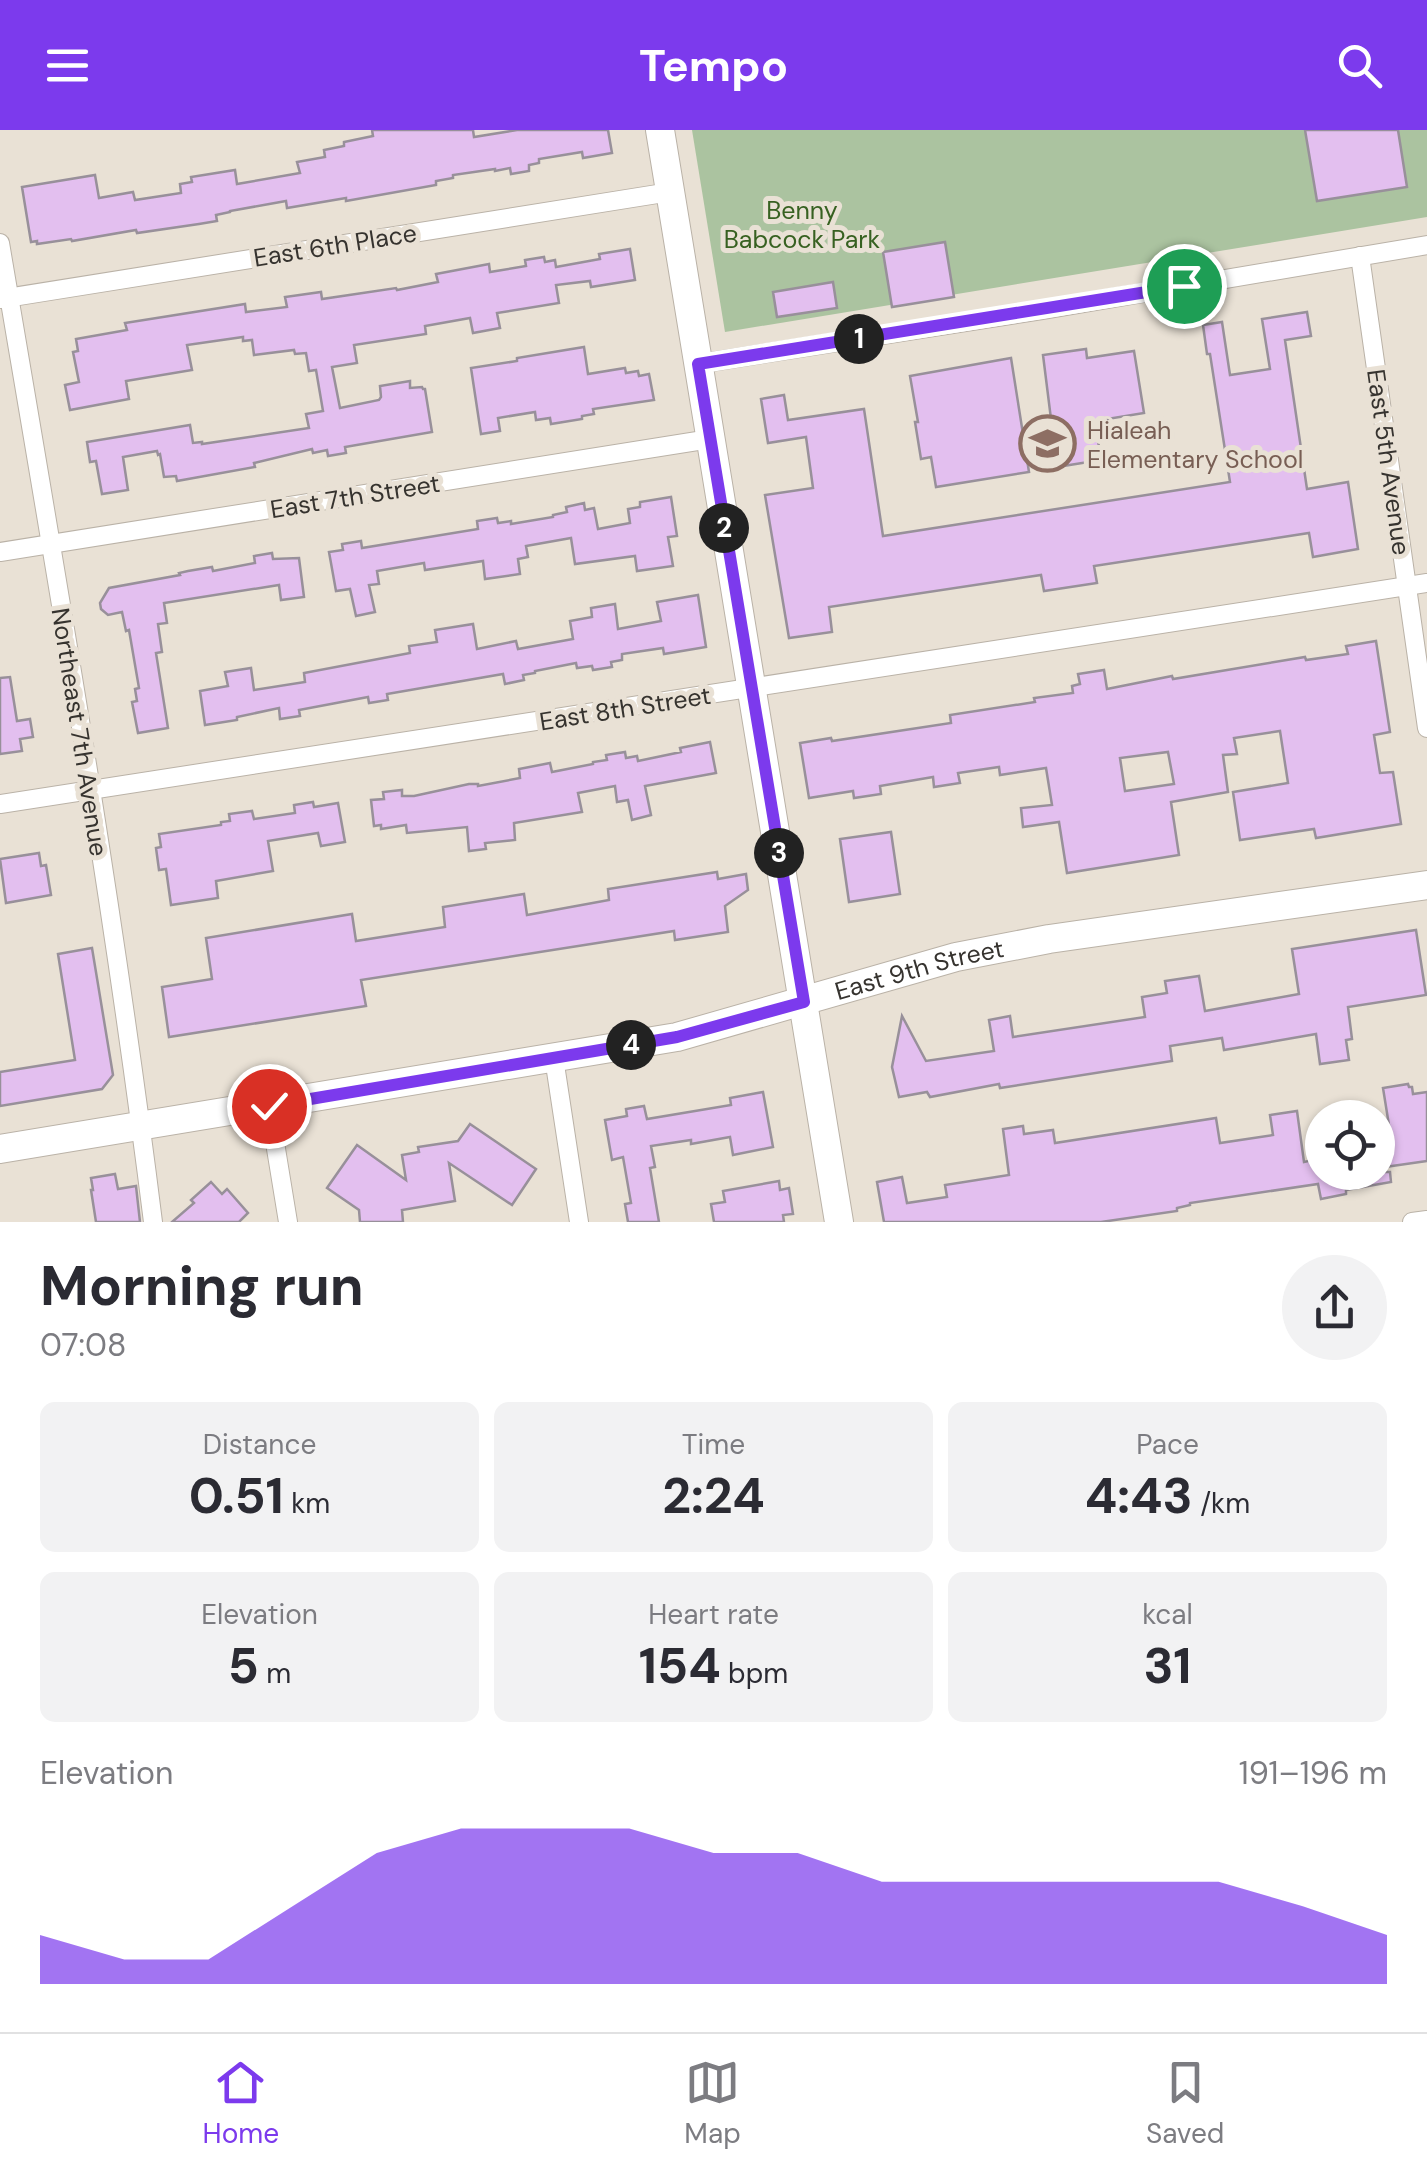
<!DOCTYPE html>
<html lang="en">
<head>
<meta charset="utf-8">
<style>
	:root { --surface:#fff; --page:#f2f2f3; --text:#2b2b33; --muted:#7c7c81; --line:#e1e1e2; --accent:#7c3aed }
	body { margin:0; font-family:"DM Sans",sans-serif; background:var(--page); color:var(--text); height:100vh; display:flex; flex-direction:column; font-size:38px; white-space:nowrap }
	* { box-sizing:border-box; margin:0 }
	p { font-size:32px; color:var(--muted) }
	.icon { flex:none; width:55px; height:55px; fill:none; stroke:currentColor; stroke-width:2; stroke-linecap:round; stroke-linejoin:round }
	.map { position:relative; height:1092px; overflow:hidden }
	.panel { display:flex; flex-direction:column; background:var(--surface); flex:1 }
	.panel>* { flex:none }
	.controls { position:absolute; left:1305px; top:970px; display:grid; gap:20px }
	.controls a { display:grid; place-items:center; width:90px; height:90px; border-radius:50%; background:var(--surface); box-shadow:0 2px 8px #0004; font-size:50px }
	.pin { position:absolute; display:grid; place-items:center; width:85px; height:85px; color:#fff; margin:-42px; border:5px solid #fff; border-radius:50%; box-shadow:0 2px 10px #0007 }
	.km { position:absolute; width:50px; height:50px; margin:-25px; border-radius:50%; background:#222; color:#fff; font-size:28px; line-height:50px; text-align:center }
	.round { display:grid; place-items:center; flex:none; width:105px; height:105px; border-radius:52px; background:var(--page) }
	.head { display:flex; align-items:center; justify-content:space-between; height:170px; padding:0 40px }
	h1 { font-size:55px; font-weight:700; line-height:75px }
	.figures { display:grid; grid-template-columns:repeat(3,1fr); gap:15px; height:170px; padding:10px 40px }
	.figures div { display:grid; align-content:center; border-radius:15px; background:var(--page); text-align:center }
	.figures b { font-size:50px; font-weight:700 }
	.figures small { font-size:28px; font-weight:400 }
	.figures p { font-size:28px }
	.chart { height:280px; padding:20px 40px }
	.chart p { display:flex; justify-content:space-between }
	.chart svg { width:100%; height:180px; margin-top:10px; fill:var(--accent); opacity:.7 }
	header { display:flex; justify-content:space-between; align-items:center; height:130px; padding:0 40px; background:var(--accent); color:#fff; font-size:45px; font-weight:700 }
	.dock { display:flex; justify-content:space-around; align-items:center; height:140px; border-top:2px solid var(--line); background:var(--surface); font-size:28px; color:var(--muted) }
	.dock a { display:grid; justify-items:center; gap:5px }
	.dock .selected { color:var(--accent) }
	.map>svg:first-child { display:block }
	.green { fill:#abc3a0 }
	.building { fill:#e3bfef; stroke:#98909a; stroke-width:2.5; fill-rule:evenodd }
	.lines { fill:none; stroke-linecap:round; stroke-linejoin:round }
	.street-casing { stroke:#bab2a7; stroke-width:20 }
	.secondary-casing { stroke:#bab2a7; stroke-width:30 }
	.street { stroke:#fff; stroke-width:18 }
	.secondary { stroke:#fff; stroke-width:28 }
	.route-casing { stroke:#fff; stroke-width:20 }
	.route { stroke:#7c3aed; stroke-width:12 }
	.labels { text-anchor:middle; stroke-width:10; stroke-linejoin:round; paint-order:stroke }
	.park-label { font-size:25px; fill:#376121; stroke:#e9e1d5 }
	.street-label { font-size:25px; fill:#36332f; stroke:#e9e1d5 }
	.education-label { font-size:25px; fill:#785e54; stroke:#e9e1d5; text-anchor:start }
</style>
</head>
<body>
<header><svg class="icon" aria-label="menu" viewBox="0 0 24 24"><path d="M4 6h16M4 12h16M4 18h16"/></svg>Tempo<svg class="icon" aria-label="search" viewBox="0 0 24 24"><circle cx="10" cy="10" r="6"/><path d="M15 15l6 6"/></svg></header>
<div class="map">
<svg width="1427" height="1092" viewBox="0 0 1427 1092">
	<rect width="100%" height="100%" fill="#e9e1d5"/>
	<path class="green" d="M 692,0 L 1427,0 L 1427,87 L 725,202 Z"/>
	<g class="building">
		<path d="M 372,0 L 473,0 L 474,7 L 517,0 L 608,0 L 612,23 L 583,28 L 582,22 L 539,29 L 539,33 L 529,35 L 529,41 L 511,44 L 510,38 L 495,41 L 495,39 L 453,45 L 453,48 L 436,51 L 436,55 L 346,71 L 346,68 L 287,78 L 286,71 L 230,81 L 230,82 L 216,85 L 217,91 L 199,94 L 137,103 L 136,100 L 72,111 L 71,109 L 37,114 L 37,111 L 31,112 L 22,57 L 95,45 L 99,68 L 133,62 L 135,70 L 181,63 L 180,54 L 192,52 L 191,47 L 210,44 L 235,40 L 237,54 L 300,43 L 297,32 L 325,27 L 324,20 L 344,16 L 344,12 L 373,6 Z"/>
		<path d="M 1305,0 L 1398,0 L 1407,57 L 1317,71 Z"/>
		<path d="M 945,112 L 954,167 L 892,177 L 883,122 Z"/>
		<path d="M 630,119 L 635,150 L 591,157 L 590,151 L 556,155 L 559,173 L 497,183 L 500,198 L 473,203 L 470,188 L 425,196 L 426,204 L 354,215 L 357,233 L 332,237 L 340,278 L 379,270 L 381,267 L 380,256 L 410,251 L 410,258 L 422,257 L 423,259 L 425,259 L 432,302 L 345,317 L 346,323 L 328,326 L 327,320 L 313,323 L 312,319 L 254,333 L 255,337 L 177,351 L 176,346 L 164,347 L 160,324 L 158,325 L 157,321 L 123,327 L 128,360 L 102,364 L 96,331 L 90,332 L 87,312 L 190,295 L 193,313 L 202,312 L 202,314 L 309,298 L 306,284 L 323,281 L 316,240 L 309,241 L 306,223 L 295,224 L 294,220 L 254,225 L 252,210 L 243,211 L 243,207 L 187,215 L 192,240 L 126,251 L 129,269 L 70,280 L 65,255 L 79,252 L 73,222 L 78,221 L 76,209 L 127,200 L 125,193 L 245,174 L 246,182 L 287,177 L 285,167 L 321,162 L 322,169 L 396,158 L 397,160 L 438,152 L 436,144 L 489,134 L 490,142 L 526,136 L 525,130 L 544,127 L 545,132 L 555,130 L 556,137 L 600,129 L 599,124 Z"/>
		<path d="M 833,152 L 837,178 L 777,187 L 773,162 Z"/>
		<path d="M 1307,182 L 1311,206 L 1285,210 L 1307,359 L 1348,352 L 1358,419 L 1313,427 L 1309,403 L 1094,436 L 1097,453 L 1044,461 L 1041,445 L 829,477 L 832,502 L 789,508 L 765,365 L 813,358 L 806,307 L 768,313 L 761,269 L 784,265 L 788,290 L 864,279 L 883,406 L 1230,352 L 1210,224 L 1207,224 L 1203,195 L 1222,192 L 1230,245 L 1270,239 L 1262,189 Z"/>
		<path d="M 584,217 L 588,244 L 625,238 L 626,243 L 638,241 L 639,246 L 649,244 L 654,270 L 593,279 L 594,284 L 582,286 L 582,289 L 551,294 L 550,288 L 536,290 L 535,282 L 498,288 L 500,301 L 481,304 L 471,238 L 517,231 L 517,228 Z"/>
		<path d="M 1086,219 L 1087,228 L 1134,221 L 1144,283 L 1095,291 L 1101,330 L 1057,337 L 1043,225 Z"/>
		<path d="M 1011,228 L 1029,342 L 936,357 L 931,327 L 921,329 L 915,292 L 918,292 L 910,246 Z"/>
		<path d="M 671,367 L 677,406 L 668,407 L 673,436 L 637,441 L 635,426 L 575,434 L 571,408 L 526,416 L 528,427 L 518,429 L 520,444 L 485,449 L 483,431 L 425,440 L 424,433 L 377,441 L 379,454 L 369,455 L 375,482 L 356,486 L 350,459 L 336,461 L 329,422 L 343,420 L 342,414 L 361,411 L 362,418 L 478,399 L 477,391 L 497,388 L 498,393 L 511,391 L 511,394 L 553,387 L 553,385 L 567,382 L 566,377 L 584,373 L 585,380 L 594,378 L 598,399 L 630,393 L 628,379 L 640,377 L 640,372 Z"/>
		<path d="M 272,423 L 273,429 L 299,428 L 304,467 L 281,470 L 279,455 L 164,473 L 167,493 L 158,494 L 162,522 L 156,523 L 168,598 L 138,603 L 132,572 L 137,571 L 135,559 L 139,558 L 129,500 L 126,501 L 122,482 L 108,485 L 101,479 L 100,473 L 109,458 L 180,445 L 179,443 L 188,441 L 212,437 L 213,441 L 255,433 L 254,426 Z"/>
		<path d="M 698,465 L 706,517 L 664,524 L 663,518 L 622,524 L 622,530 L 611,532 L 612,537 L 593,540 L 592,536 L 577,538 L 576,533 L 535,541 L 535,543 L 523,545 L 524,550 L 505,554 L 503,544 L 387,564 L 388,570 L 369,573 L 368,567 L 299,580 L 300,586 L 280,589 L 279,578 L 237,587 L 237,590 L 205,595 L 200,561 L 228,556 L 225,542 L 251,538 L 254,560 L 305,552 L 304,543 L 410,523 L 409,516 L 437,512 L 435,500 L 473,494 L 477,519 L 516,511 L 518,519 L 573,509 L 570,491 L 592,487 L 591,478 L 615,474 L 618,499 L 661,491 L 657,472 Z"/>
		<path d="M 1376,511 L 1390,602 L 1374,605 L 1380,643 L 1393,642 L 1401,694 L 1316,708 L 1314,699 L 1240,710 L 1233,662 L 1288,653 L 1280,601 L 1234,608 L 1237,624 L 1223,625 L 1228,662 L 1171,672 L 1179,725 L 1067,743 L 1059,692 L 1023,697 L 1021,678 L 1052,675 L 1046,638 L 1000,645 L 999,637 L 958,643 L 960,653 L 934,657 L 933,647 L 880,656 L 881,664 L 854,668 L 853,661 L 809,668 L 800,613 L 831,608 L 832,611 L 951,593 L 950,585 L 1035,572 L 1034,568 L 1073,563 L 1072,556 L 1080,554 L 1078,544 L 1104,540 L 1107,559 L 1172,546 L 1173,549 L 1305,527 L 1306,530 L 1348,524 L 1346,516 ZM 1168,622 L 1174,654 L 1125,661 L 1120,628 Z"/>
		<path d="M 10,547 L 17,591 L 30,589 L 33,607 L 20,609 L 22,621 L 0,624 L 0,548 Z"/>
		<path d="M 710,612 L 716,643 L 645,656 L 651,685 L 632,690 L 628,670 L 617,672 L 615,656 L 578,663 L 582,682 L 514,693 L 515,710 L 485,713 L 486,719 L 469,721 L 467,697 L 407,703 L 406,695 L 381,699 L 381,695 L 374,696 L 371,670 L 384,669 L 383,662 L 402,660 L 402,666 L 414,666 L 469,654 L 478,654 L 478,656 L 520,648 L 519,639 L 550,633 L 552,642 L 593,634 L 593,632 L 607,630 L 606,625 L 625,622 L 626,628 L 637,626 L 638,631 L 681,622 L 680,618 Z"/>
		<path d="M 313,672 L 314,677 L 338,673 L 345,712 L 321,716 L 318,703 L 268,711 L 273,741 L 216,751 L 218,768 L 171,775 L 166,739 L 159,740 L 156,718 L 161,717 L 159,704 L 221,695 L 221,692 L 230,691 L 229,684 L 252,681 L 254,689 L 295,683 L 294,675 Z"/>
		<path d="M 891,702 L 900,764 L 849,772 L 840,709 Z"/>
		<path d="M 39,723 L 41,736 L 46,735 L 51,765 L 6,773 L 0,729 Z"/>
		<path d="M 717,742 L 718,749 L 746,744 L 748,760 L 725,776 L 728,802 L 675,810 L 674,801 L 361,850 L 366,876 L 169,907 L 162,857 L 212,849 L 206,808 L 352,784 L 356,811 L 445,797 L 443,777 L 524,764 L 527,785 L 609,770 L 608,759 Z"/>
		<path d="M 1416,800 L 1426,865 L 1348,877 L 1352,909 L 1346,910 L 1349,930 L 1320,934 L 1316,904 L 1224,920 L 1222,908 L 1170,916 L 1172,931 L 1000,958 L 999,954 L 930,967 L 927,962 L 899,967 L 892,937 L 902,886 L 926,931 L 994,921 L 989,890 L 1010,886 L 1013,907 L 1145,887 L 1142,867 L 1167,863 L 1165,851 L 1199,846 L 1205,881 L 1299,864 L 1292,819 Z"/>
		<path d="M 92,818 L 113,945 L 102,959 L 0,976 L 0,942 L 75,930 L 58,824 Z"/>
		<path d="M 1408,954 L 1409,957 L 1412,957 L 1413,964 L 1427,962 L 1427,1031 L 1378,1038 L 1378,1016 L 1392,1014 L 1383,958 Z"/>
		<path d="M 763,962 L 773,1017 L 733,1025 L 730,1007 L 691,1014 L 691,1010 L 651,1016 L 655,1037 L 650,1038 L 659,1092 L 628,1092 L 625,1074 L 631,1073 L 623,1027 L 612,1030 L 605,990 L 627,986 L 626,979 L 644,976 L 647,989 L 731,975 L 730,968 Z"/>
		<path d="M 1297,981 L 1304,1032 L 1322,1028 L 1322,1042 L 1390,1042 L 1391,1052 L 1346,1060 L 1346,1064 L 1321,1069 L 1318,1054 L 1190,1073 L 1190,1075 L 1177,1078 L 1177,1081 L 1101,1092 L 884,1092 L 877,1052 L 902,1047 L 907,1073 L 947,1067 L 945,1055 L 1009,1045 L 1003,999 L 1023,996 L 1024,1004 L 1053,1000 L 1055,1013 L 1216,988 L 1220,1013 L 1273,1005 L 1270,985 Z"/>
		<path d="M 470,994 L 536,1039 L 512,1075 L 449,1033 L 455,1071 L 402,1080 L 403,1092 L 360,1092 L 359,1080 L 327,1058 L 357,1015 L 406,1050 L 402,1025 L 419,1022 L 418,1017 L 458,1011 Z"/>
		<path d="M 115,1044 L 118,1059 L 136,1056 L 140,1092 L 96,1092 L 91,1060 L 93,1060 L 91,1048 Z"/>
		<path d="M 779,1051 L 780,1060 L 789,1058 L 793,1084 L 783,1085 L 784,1092 L 714,1092 L 711,1074 L 725,1072 L 723,1061 Z"/>
		<path d="M 211,1052 L 222,1064 L 227,1059 L 248,1083 L 239,1092 L 172,1092 L 194,1073 L 191,1070 Z"/>
	</g>
	<g class="lines">
		<defs>
			<g id="street">
				<path d="M 0,113 C 55,438 112,764 153,1092"/>
				<path d="M 1360,126 L 1427,598"/>
				<path d="M 0,169 L 670,62"/>
				<path d="M 698,234 L 1042,180 L 1427,115"/>
				<path d="M 0,422 L 710,309"/>
				<path d="M 0,674 L 1427,453"/>
				<path d="M 554,928 L 579,1092"/>
				<path d="M 269,976 L 288,1092"/>
				<path d="M 1412,1092 L 1427,1090"/>
			</g>
			<g id="secondary">
				<path d="M 660,0 L 839,1092"/>
				<path id="s1" d="M 0,1019 L 677,907 L 956,827 L 1049,809 L 1427,755"/>
			</g>
		</defs>
		<use href="#street" class="street-casing"/>
		<use href="#secondary" class="secondary-casing"/>
		<use href="#street" class="street"/>
		<use href="#secondary" class="secondary"/>
	</g>
	<g class="lines">
		<defs>
			<path id="route" d="M 269,976 L 677,907 L 804,872 L 698,234 L 1184,156"/>
		</defs>
		<use href="#route" class="route-casing"/>
		<use href="#route" class="route"/>
	</g>
	<defs>
		<symbol id="school-ring" viewBox="-11 -11 22 22"><circle r="9.5" fill="#e9e1d5" stroke="#8d6e63" stroke-width="1.5"/><path d="M0-5L7-2L0 1L-7-2ZM-4 1L0 2.5L4 1V4Q0 6-4 4Z" fill="#8d6e63"/></symbol>
	</defs>
	<g fill-rule="evenodd">
		<use href="#school-ring" x="1016" y="282" width="63" height="63"/>
	</g>
	<g class="labels">
		<g class="park-label">
			<text x="802" y="89">Benny<tspan x="802" dy="29">Babcock Park</tspan></text>
		</g>
		<g class="street-label">
			<text transform="translate(335 115) rotate(-9)" y="9">East 6th Place</text>
			<text transform="translate(1389 332) rotate(82)" y="9">East 5th Avenue</text>
			<text transform="translate(355 366) rotate(-9)" y="9">East 7th Street</text>
			<text transform="translate(625 578) rotate(-9)" y="9">East 8th Street</text>
			<text transform="translate(80 602) rotate(81)" y="9">Northeast 7th Avenue</text>
			<text dy="9" stroke="none"><textPath href="#s1" startOffset="938">East 9th Street</textPath></text>
		</g>
		<g class="education-label">
			<text x="1087" y="309">Hialeah<tspan x="1087" dy="29">Elementary School</tspan></text>
		</g>
	</g>
</svg>
<div class="controls">
<a><svg class="icon" aria-label="locate" viewBox="0 0 24 24"><circle cx="12" cy="12" r="6"/><path d="M12 2v4M12 18v4M2 12h4M18 12h4"/></svg></a>
</div>
<div class="pin" style="left:1184px;top:156px;background:#1e9e55"><svg class="icon" aria-label="arrive" viewBox="0 0 24 24"><path d="M6 21V4h12l-3 4 3 4H6"/></svg></div>
<div class="pin" style="left:269px;top:976px;background:#d93025"><svg class="icon" aria-label="check" viewBox="0 0 24 24"><path d="M5 12l5 5 9-10"/></svg></div>
<b class="km" style="left:859px;top:209px">1</b>
<b class="km" style="left:724px;top:398px">2</b>
<b class="km" style="left:779px;top:723px">3</b>
<b class="km" style="left:631px;top:915px">4</b>
</div>
<section class="panel">
<div class="head"><div><h1>Morning run</h1><p>07:08</p></div><a class="round"><svg class="icon" aria-label="share" viewBox="0 0 24 24"><path d="M12 15V3M7 8l5-5 5 5M5 13v7h14v-7"/></svg></a></div>
<div class="figures">
<div><p>Distance</p><b>0.51<small> km</small></b></div>
<div><p>Time</p><b>2:24</b></div>
<div><p>Pace</p><b>4:43<small> /km</small></b></div>
</div>
<div class="figures">
<div><p>Elevation</p><b>5<small> m</small></b></div>
<div><p>Heart rate</p><b>154<small> bpm</small></b></div>
<div><p>kcal</p><b>31</b></div>
</div>
<div class="chart"><p><span>Elevation</span>191–196 m</p>
<svg viewBox="0 0 160 44" preserveAspectRatio="none"><path d="M0 44V32L10 38L20 38L30 25L40 12L50 6L60 6L70 6L80 12L90 12L100 19L110 19L120 19L130 19L140 19L150 25L160 32V44z"/></svg>
</div>
</section>
<nav class="dock">
<a class="selected"><svg class="icon" aria-label="home" viewBox="0 0 24 24"><path d="M3 11l9-7 9 7M6 9v11h12V9"/></svg>Home</a>
<a><svg class="icon" aria-label="map" viewBox="0 0 24 24"><path d="M3 6l6-2 6 2 6-2v14l-6 2-6-2-6 2zM9 4v14M15 6v14"/></svg>Map</a>
<a><svg class="icon" aria-label="saved" viewBox="0 0 24 24"><path d="M7 4h10v16l-5-4-5 4z"/></svg>Saved</a>
</nav>
</body>
</html>
